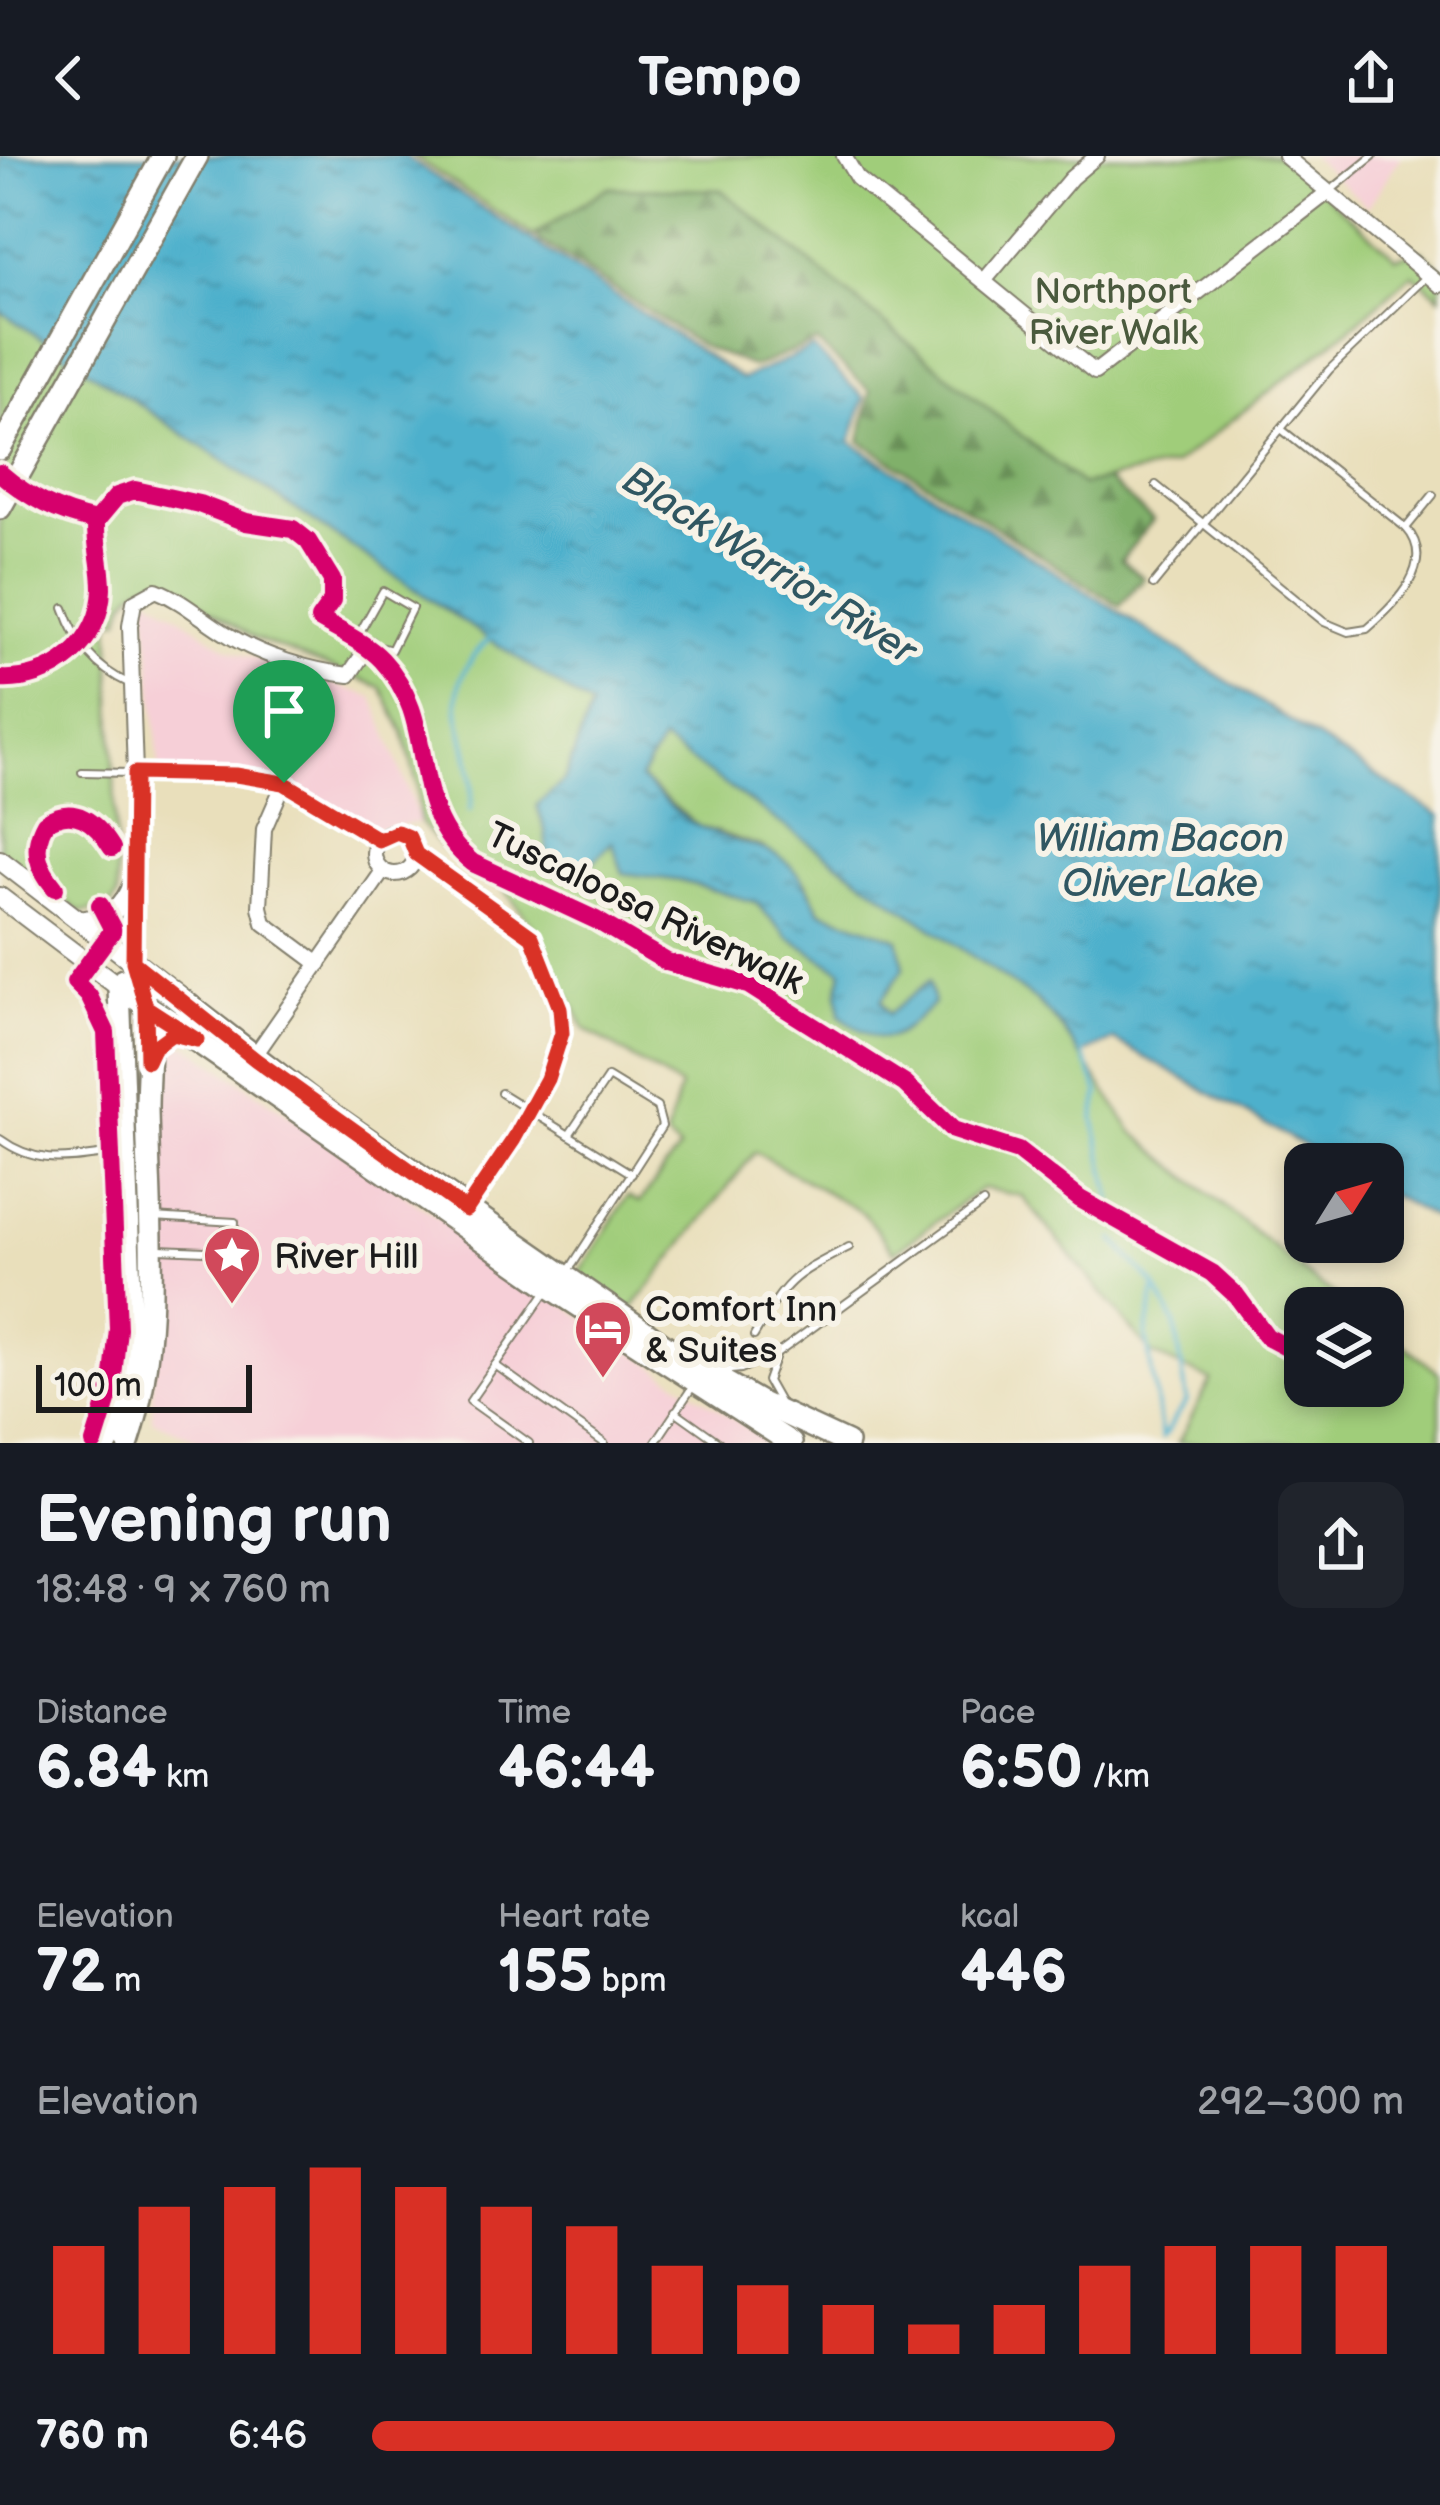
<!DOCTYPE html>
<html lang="en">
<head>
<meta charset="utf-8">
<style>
	:root { --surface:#171b24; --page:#20242c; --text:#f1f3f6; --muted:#9ea1a6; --accent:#d93025 }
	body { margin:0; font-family:"Balsamiq Sans",sans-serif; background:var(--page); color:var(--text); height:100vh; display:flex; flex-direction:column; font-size:45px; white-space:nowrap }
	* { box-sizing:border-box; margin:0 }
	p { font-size:39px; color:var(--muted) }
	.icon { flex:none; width:66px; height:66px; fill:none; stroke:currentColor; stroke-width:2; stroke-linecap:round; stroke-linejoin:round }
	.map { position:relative; height:1287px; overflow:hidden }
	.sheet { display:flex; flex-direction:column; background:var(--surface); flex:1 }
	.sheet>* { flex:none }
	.needle { width:78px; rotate:53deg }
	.controls { position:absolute; left:1284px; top:987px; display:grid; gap:24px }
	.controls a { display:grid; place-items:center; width:120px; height:120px; border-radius:24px; background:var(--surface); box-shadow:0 6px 18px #0003; font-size:60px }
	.scale { position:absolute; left:36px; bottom:30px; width:216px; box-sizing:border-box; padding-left:12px; border:6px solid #1c1c1c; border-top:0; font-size:33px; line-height:42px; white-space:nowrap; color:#1c1c1c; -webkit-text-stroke:9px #f7f3e8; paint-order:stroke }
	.pin { position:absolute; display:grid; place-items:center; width:102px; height:102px; color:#fff; margin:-123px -51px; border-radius:50% 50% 50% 0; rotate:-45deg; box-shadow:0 0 12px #0007 }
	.pin .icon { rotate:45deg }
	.round { display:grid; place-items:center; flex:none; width:126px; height:126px; border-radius:24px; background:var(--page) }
	.headline { display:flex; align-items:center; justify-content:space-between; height:204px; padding:0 36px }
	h1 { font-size:66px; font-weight:600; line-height:90px }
	.figures { display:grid; grid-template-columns:repeat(3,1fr); gap:18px; height:204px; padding:12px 36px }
	.figures div { display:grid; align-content:center }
	.figures b { font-size:60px; font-weight:600 }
	.figures small { font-size:33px; font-weight:400 }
	.figures p { font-size:33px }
	.chart { height:336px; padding:24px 36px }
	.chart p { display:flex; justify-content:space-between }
	.chart svg { width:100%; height:216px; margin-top:12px; stroke:var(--accent); stroke-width:6 }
	ul { padding:0 36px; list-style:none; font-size:39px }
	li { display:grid; grid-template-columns:192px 144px 1fr; align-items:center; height:90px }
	li i { height:30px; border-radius:15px; background:var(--accent) }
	header { display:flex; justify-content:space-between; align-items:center; height:156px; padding:0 36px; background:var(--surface); font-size:54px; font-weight:600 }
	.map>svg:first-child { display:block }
	.built { fill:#f6cfd7 }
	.green { fill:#a0cd7a; stroke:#5e744b; stroke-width:3 }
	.forest { fill:url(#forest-firs); stroke:#4e6643; stroke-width:3 }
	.water { fill:url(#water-ripples); stroke:#346674; stroke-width:3 }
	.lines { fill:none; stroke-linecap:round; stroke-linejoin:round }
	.stream { stroke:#4db0cc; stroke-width:4.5 }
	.service-casing { stroke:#827e6c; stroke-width:10 }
	.minor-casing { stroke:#827e6c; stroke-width:18 }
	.secondary-casing { stroke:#827e6c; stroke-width:22 }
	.primary-casing { stroke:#827e6c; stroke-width:26 }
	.trunk-casing { stroke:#827e6c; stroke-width:26 }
	.service { stroke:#fff; stroke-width:6 }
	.minor { stroke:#fff; stroke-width:14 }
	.secondary { stroke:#fff; stroke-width:18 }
	.primary { stroke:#fff; stroke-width:21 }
	.trunk { stroke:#fff; stroke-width:21 }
	.cycleway-casing { stroke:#f7f3e8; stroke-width:26 }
	.cycleway { stroke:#d6006c; stroke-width:18 }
	.route-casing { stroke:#fff; stroke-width:24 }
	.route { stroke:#d93025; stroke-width:15 }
	.labels { text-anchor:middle; stroke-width:12; stroke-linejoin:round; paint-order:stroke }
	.park-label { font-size:36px; fill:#4a5a3d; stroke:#f7f3e8 }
	.street-label { font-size:36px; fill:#1c1c1c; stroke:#f7f3e8 }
	.poi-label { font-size:36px; fill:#1c1c1c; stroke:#f7f3e8; text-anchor:start }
	.water-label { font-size:39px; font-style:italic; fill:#305762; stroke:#f7f3e8 }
</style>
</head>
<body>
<header><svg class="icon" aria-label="back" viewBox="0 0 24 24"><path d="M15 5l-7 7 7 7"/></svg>Tempo<svg class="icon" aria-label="share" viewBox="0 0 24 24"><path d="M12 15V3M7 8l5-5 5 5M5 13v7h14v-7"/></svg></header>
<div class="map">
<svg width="1440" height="1287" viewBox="0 0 1440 1287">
	<defs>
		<pattern id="forest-firs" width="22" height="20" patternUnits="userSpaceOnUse" patternTransform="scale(3)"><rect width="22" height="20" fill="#80b06a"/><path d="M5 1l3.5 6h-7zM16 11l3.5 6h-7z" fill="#688e56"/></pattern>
		<pattern id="water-ripples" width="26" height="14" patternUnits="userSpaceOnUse" patternTransform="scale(3)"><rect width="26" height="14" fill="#4db0cc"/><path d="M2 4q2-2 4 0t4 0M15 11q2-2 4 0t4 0" fill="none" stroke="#3f8ea5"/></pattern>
	</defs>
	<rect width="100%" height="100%" fill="#f7f3e8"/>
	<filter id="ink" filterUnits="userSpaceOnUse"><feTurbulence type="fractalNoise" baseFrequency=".00833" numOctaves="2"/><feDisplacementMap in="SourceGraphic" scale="24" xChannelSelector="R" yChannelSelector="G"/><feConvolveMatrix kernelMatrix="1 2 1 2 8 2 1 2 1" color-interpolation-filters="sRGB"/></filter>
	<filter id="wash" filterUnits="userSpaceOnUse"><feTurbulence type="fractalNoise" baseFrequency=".004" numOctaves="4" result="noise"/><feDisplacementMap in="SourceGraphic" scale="48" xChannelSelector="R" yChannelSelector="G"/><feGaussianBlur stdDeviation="2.7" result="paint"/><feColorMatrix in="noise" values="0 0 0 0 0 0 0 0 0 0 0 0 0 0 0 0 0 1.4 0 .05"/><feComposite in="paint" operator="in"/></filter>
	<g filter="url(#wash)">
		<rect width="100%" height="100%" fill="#e9dfbb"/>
		<g class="built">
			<path d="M 1311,0 L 1401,0 L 1368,51 Z"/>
			<path d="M 145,437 L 230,494 L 373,541 L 420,666 L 371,674 L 270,631 L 160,625 Z"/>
			<path d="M 187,889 L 676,1225 L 770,1287 L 205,1287 L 152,1264 L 161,916 L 165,892 Z"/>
		</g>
		<g class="green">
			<path d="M 413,0 L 1282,0 L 1396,101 L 1422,95 L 1440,111 L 1440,141 L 1412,118 L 1342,179 L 1174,309 L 1082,329 L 721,34 L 607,32 L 533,80 Z"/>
			<path d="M 0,155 L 591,551 L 564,625 L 537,649 L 545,674 L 612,685 L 623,717 L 681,725 L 755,746 L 788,781 L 842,815 L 838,836 L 889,858 L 881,845 L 904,812 L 898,783 L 820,755 L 807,728 L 763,691 L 698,670 L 640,622 L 662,584 L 1037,845 L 1063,873 L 1133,976 L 1312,1123 L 1353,1152 L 1305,1152 L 1305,1230 L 1383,1230 L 1383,1172 L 1440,1218 L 1440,1287 L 1178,1287 L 1211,1224 L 1152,1198 L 1022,1040 L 982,1032 L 894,1096 L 863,1057 L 755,996 L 622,1166 L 571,1131 L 628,1040 L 640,1046 L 679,993 L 666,981 L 680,931 L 585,873 L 534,772 L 496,722 L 443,693 L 420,666 L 417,628 L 403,575 L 381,531 L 254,482 L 167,425 C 139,425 126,437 120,463 L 110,465 L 117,741 L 108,753 L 80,756 L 0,696 Z"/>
		</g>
		<path class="forest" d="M 607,32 L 721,34 L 1082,329 L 1107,324 L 1153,364 L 1121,404 L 1144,422 L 1120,450 L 860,285 L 870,235 L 816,186 L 754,211 L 703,191 L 533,80 Z"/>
		<path class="water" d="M 0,0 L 404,0 L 742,223 L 813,192 L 864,242 L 851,286 L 1440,660 L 1440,1066 L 1383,1034 L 1383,1008 L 1337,1008 L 1114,884 L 1080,899 L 1063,873 L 1037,845 L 662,585 L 640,623 C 659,638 679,661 700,671 C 763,701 785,680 820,755 L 898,783 L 904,812 L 881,845 L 889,858 L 929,825 L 934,848 C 890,885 891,896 840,860 L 838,836 L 842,815 L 788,781 L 755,746 L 681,725 L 623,717 L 612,686 L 580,720 L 548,705 L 545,674 L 537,649 L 564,625 L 591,551 L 0,155 Z"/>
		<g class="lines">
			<g class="stream">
				<path d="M 470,654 C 483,582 423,546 489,483"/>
				<path d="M 1082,896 L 1099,937 L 1094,962 L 1112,1045"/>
				<path d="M 1114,1084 L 1156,1131 L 1175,1168 L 1187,1245 L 1162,1282"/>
				<path d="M 1155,1134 L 1146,1179 L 1162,1282"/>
			</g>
		</g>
	</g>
	<g filter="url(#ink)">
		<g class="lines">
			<defs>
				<g id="service">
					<path d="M 1330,35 L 1373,0"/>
					<path d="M 1156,329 L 1324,466 L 1348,476 L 1367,473 C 1395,449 1438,407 1406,372 L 1281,273"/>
					<path d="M 1406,372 L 1433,339"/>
					<path d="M 1153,429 L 1329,214 L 1426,121"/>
					<path d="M 383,435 L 412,452 L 391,494 L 370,488 L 360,476 Z"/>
					<path d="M 64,452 C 77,489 95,512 130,528"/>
					<path d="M 82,616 L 131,617"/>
					<path d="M 286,623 L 298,593"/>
					<path d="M 501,937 L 569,979"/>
					<path d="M 0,983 C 41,1013 74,1001 122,996"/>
					<path d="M 153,1061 L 235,1066 L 233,1092 L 229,1096 L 159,1093"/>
					<path d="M 566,1117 L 573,1108 L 662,970 L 657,951 L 608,921 L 569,979 L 632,1018"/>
					<path d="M 754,1180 C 788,1122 789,1122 849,1091"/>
					<path d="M 776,1200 L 767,1225 L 780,1248"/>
					<path d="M 495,1209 L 604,1287"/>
					<path d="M 721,1215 L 741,1213 L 778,1197 L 983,1047"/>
					<path d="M 675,1255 L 720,1287"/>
					<path d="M 529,1287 L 470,1245 L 546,1136"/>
					<path d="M 655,1287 L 693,1230"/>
				</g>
				<g id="minor">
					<path d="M 844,0 L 857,22 L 1095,216 L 1327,37"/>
					<path d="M 1285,0 L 1440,129"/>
					<path d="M 984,125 L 1071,22 L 1097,0"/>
					<path d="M 135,617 L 236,619 L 284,627 L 379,684"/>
					<path d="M 284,627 L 264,673 L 260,751 L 264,767 L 319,808"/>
					<circle cx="395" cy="697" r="21"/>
					<path d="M 416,698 L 532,781 L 560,852 L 562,877 L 547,923 L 515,983 L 466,1054"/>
					<path d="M 133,806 L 135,617 L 130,470 L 134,446 L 156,434 C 184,445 204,465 230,480 C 262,500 311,515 349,519 L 370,488"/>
					<path d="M 253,902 L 383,715"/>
				</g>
				<g id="secondary">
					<path d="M 0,704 L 133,806"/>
					<path d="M 0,741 L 119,831"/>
					<path d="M 80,765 C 111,760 123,754 134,724"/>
				</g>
				<g id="primary">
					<path d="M 133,806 L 317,948 L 683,1202 L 761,1247 L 847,1287"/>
					<path d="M 119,831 L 550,1131 L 791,1287"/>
					<path d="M 108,1287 L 123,1243 L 131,1162 L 119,831 L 123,824"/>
					<path d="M 128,1287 C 163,1182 149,1061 147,953 C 147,917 153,875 143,841"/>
				</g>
				<g id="trunk">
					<path d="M 0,293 L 163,0"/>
					<path d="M 0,352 L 197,0"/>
				</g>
			</defs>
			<use href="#service" class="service-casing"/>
			<use href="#minor" class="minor-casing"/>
			<use href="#secondary" class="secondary-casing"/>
			<use href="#primary" class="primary-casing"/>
			<use href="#trunk" class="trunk-casing"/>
			<use href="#service" class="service"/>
			<use href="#minor" class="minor"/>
			<use href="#secondary" class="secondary"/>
			<use href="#primary" class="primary"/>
			<use href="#trunk" class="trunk"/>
			<defs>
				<g id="cycleway">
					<path d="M 0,317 C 29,342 58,357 96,365 C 95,388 102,409 102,432 C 101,487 53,526 0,523"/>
					<path d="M 96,365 L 117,340 L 135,334 L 199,348 L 246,366 L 293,373 L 308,385 L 332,424 L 332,445 L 319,463 C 339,475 366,487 382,504 C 443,569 402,651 473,707 L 596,764 L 667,806 L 748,829 L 905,928 L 953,974 L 1018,995 L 1080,1043 L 1212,1117 L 1236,1139 L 1267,1181 L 1305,1201"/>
					<path d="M 55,732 C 38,712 31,692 45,667 C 74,647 96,666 112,692"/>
					<path d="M 94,1287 L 112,1229 L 118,1173 L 106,876 L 89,840 L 75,826 L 113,774 L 100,749"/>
				</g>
			</defs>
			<use href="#cycleway" class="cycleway-casing"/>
			<use href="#cycleway" class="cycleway"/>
		</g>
	</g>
	<g class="lines" filter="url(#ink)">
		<defs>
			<path id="route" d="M 284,627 L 236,619 L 135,617 L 133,806 L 146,851 L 147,905 L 153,892 L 172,878 L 197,884 L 146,851 L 133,806 L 256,904 L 466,1054 L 514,983 L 547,923 L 562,877 L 560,852 L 532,781 L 416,698 L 409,681 L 397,676 L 379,684 L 284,627"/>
		</defs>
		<use href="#route" class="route-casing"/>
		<use href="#route" class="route"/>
	</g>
	<defs>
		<symbol id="sight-pin" viewBox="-11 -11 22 30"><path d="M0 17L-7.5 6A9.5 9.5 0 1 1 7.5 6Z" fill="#d1495b" stroke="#f7f3e8"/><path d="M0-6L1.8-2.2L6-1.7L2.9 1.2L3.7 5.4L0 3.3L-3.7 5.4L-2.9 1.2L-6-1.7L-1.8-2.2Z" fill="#fff"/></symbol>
		<symbol id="hotel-pin" viewBox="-11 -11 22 30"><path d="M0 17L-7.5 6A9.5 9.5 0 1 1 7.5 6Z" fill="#d1495b" stroke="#f7f3e8"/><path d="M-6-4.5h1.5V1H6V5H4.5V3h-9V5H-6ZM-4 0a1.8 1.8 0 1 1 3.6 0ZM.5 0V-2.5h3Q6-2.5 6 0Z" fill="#fff"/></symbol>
	</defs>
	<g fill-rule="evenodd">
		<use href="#sight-pin" x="199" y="1066" width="66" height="90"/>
		<use href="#hotel-pin" x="570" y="1140" width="66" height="90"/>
	</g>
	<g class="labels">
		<g class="park-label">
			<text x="1113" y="147">Northport<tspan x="1113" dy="41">River Walk</tspan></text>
		</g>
		<g class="street-label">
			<text transform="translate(646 751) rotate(26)" y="13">Tuscaloosa Riverwalk</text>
		</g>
		<g class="poi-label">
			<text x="274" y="1112">River Hill</text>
			<text x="645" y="1165">Comfort Inn<tspan x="645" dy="41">&amp; Suites</tspan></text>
		</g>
		<g class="water-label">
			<text transform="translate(770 408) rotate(32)" y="14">Black Warrior River</text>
			<text x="1160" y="695">William Bacon<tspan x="1160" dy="45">Oliver Lake</tspan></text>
		</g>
	</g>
</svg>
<div class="controls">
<a><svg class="needle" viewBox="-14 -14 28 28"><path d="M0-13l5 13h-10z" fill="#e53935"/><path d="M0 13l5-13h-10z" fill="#9ea1a6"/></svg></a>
<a><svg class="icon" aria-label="layers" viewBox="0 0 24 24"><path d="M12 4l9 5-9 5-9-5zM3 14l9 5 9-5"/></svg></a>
</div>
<div class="scale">100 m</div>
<div class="pin" style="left:284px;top:627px;background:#1e9e55"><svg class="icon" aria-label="arrive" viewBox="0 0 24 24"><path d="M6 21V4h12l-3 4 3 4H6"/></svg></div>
</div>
<section class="sheet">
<div class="headline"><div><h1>Evening run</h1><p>18:48 · 9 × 760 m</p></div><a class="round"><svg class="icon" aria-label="share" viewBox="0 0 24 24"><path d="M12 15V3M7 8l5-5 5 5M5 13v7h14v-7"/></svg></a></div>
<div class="figures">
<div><p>Distance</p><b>6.84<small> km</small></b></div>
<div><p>Time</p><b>46:44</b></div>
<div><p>Pace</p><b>6:50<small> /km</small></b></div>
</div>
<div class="figures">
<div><p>Elevation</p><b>72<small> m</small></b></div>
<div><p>Heart rate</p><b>155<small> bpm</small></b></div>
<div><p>kcal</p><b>446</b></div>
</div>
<div class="chart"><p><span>Elevation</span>292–300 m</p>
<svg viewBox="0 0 160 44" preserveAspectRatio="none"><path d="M5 44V22M15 44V14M25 44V10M35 44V6M45 44V10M55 44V14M65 44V18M75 44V26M85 44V30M95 44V34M105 44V38M115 44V34M125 44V26M135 44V22M145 44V22M155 44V22"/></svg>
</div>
<ul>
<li><b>760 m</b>6:46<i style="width:72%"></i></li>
</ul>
</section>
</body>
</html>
